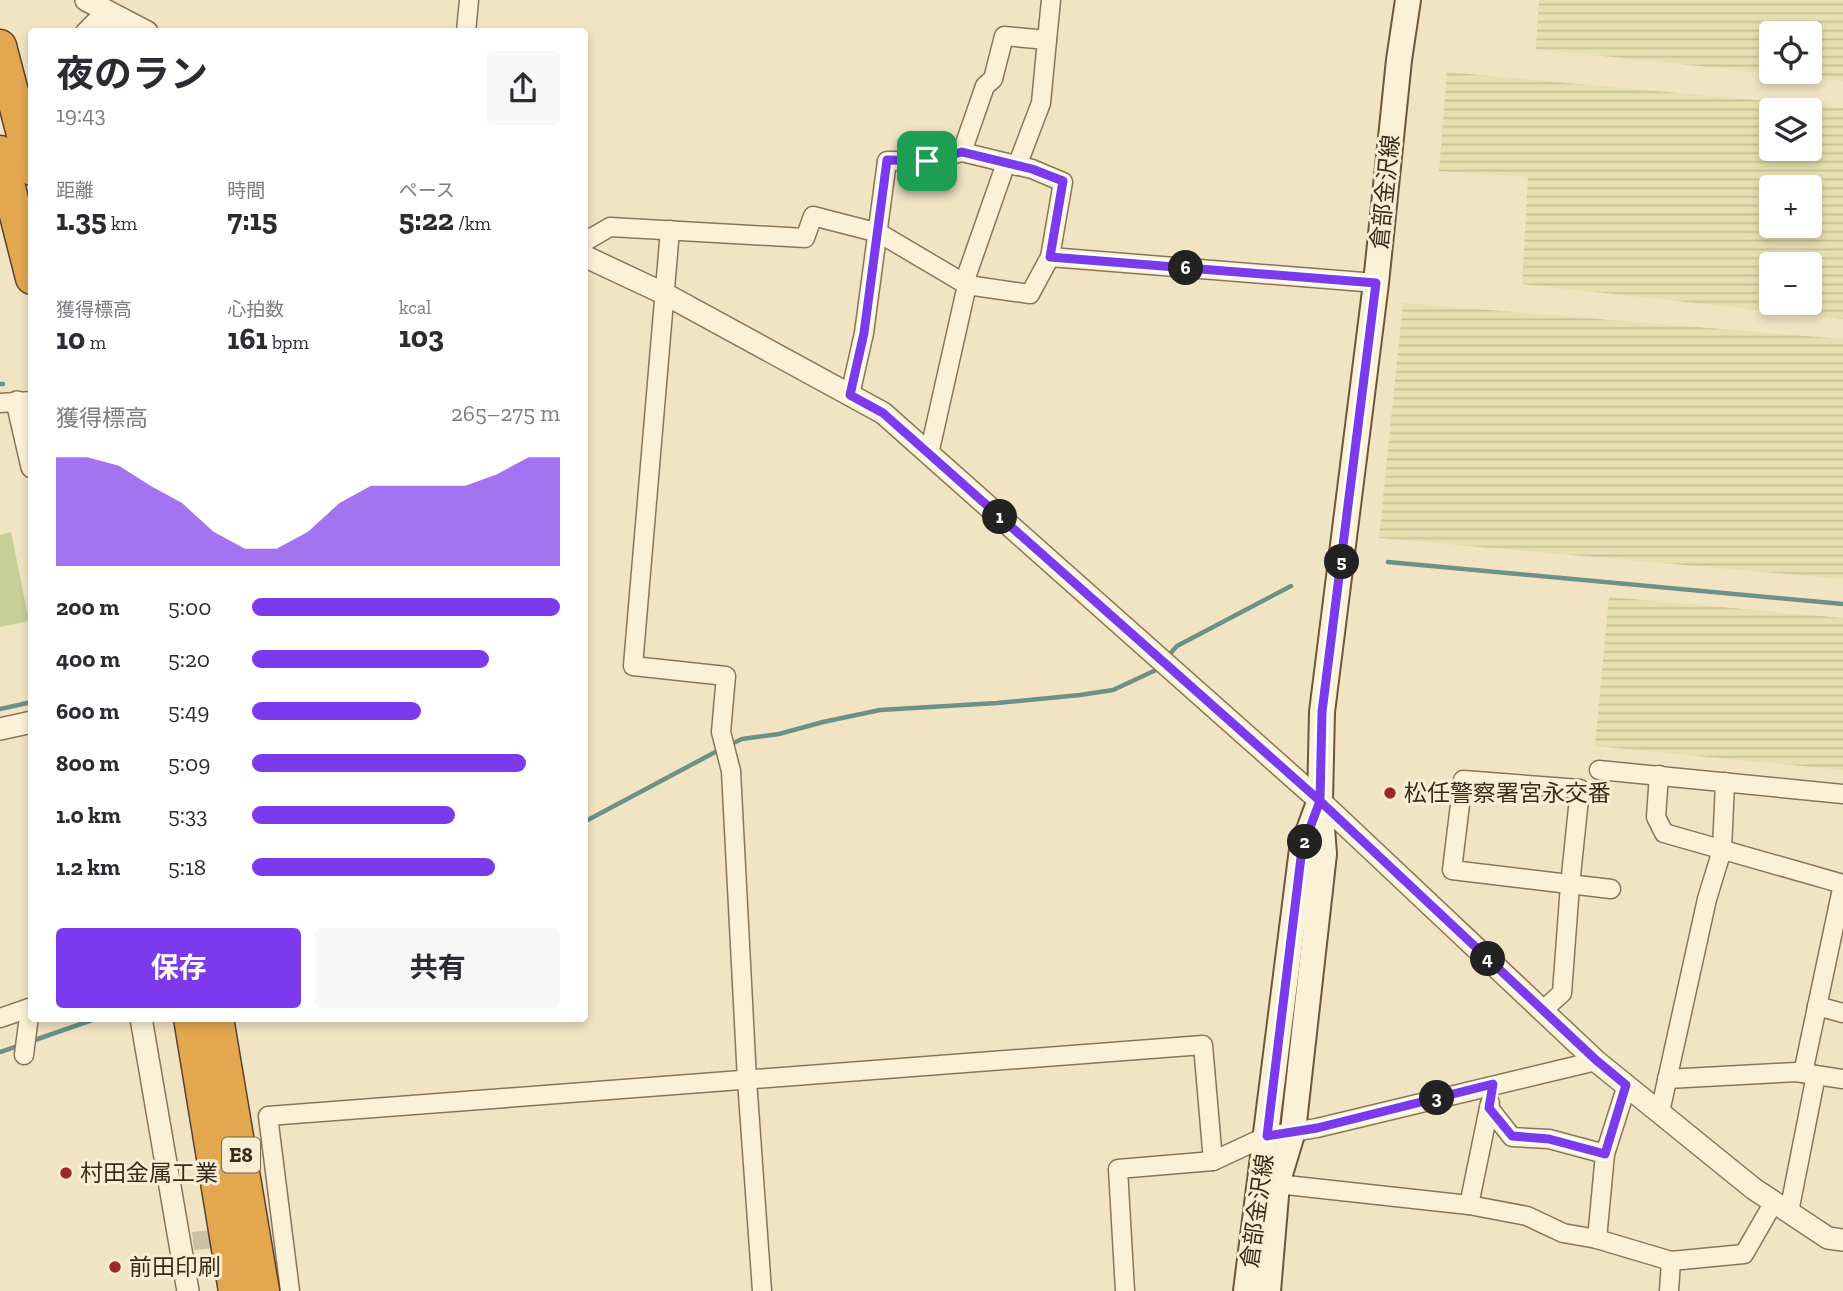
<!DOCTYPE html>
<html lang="ja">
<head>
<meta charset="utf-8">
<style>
	:root { --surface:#fff; --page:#f7f7f7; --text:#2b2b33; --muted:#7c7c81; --accent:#7c3aed }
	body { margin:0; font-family:"Zilla Slab","Noto Sans JP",serif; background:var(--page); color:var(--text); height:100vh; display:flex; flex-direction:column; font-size:26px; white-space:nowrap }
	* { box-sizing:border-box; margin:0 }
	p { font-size:23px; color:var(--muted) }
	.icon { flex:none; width:38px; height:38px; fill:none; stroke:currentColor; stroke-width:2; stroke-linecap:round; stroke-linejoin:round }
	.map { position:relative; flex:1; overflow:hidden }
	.details { position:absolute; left:28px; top:28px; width:560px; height:994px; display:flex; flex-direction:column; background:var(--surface); border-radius:7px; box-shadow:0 4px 10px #0003 }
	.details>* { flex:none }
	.buttons { position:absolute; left:1759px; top:21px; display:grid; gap:14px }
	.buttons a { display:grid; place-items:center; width:63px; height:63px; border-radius:7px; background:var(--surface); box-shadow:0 4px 10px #0003; font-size:35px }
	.pin { position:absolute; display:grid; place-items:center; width:60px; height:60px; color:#fff; margin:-30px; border-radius:14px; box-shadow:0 4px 10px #0006 }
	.km { position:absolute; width:35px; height:35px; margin:-18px; border-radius:50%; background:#222; color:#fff; font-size:19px; line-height:35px; text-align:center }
	.round { display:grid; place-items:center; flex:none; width:74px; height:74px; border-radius:7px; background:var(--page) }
	.overview { display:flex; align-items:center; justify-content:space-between; height:119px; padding:0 28px }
	h1 { font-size:38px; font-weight:700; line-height:52px }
	.metrics { display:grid; grid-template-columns:repeat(3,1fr); gap:10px; height:119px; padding:7px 28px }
	.metrics div { display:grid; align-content:center }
	.metrics b { font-size:30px; font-weight:700 }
	.metrics small { font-size:19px; font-weight:400 }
	.metrics p { font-size:19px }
	.chart { height:196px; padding:14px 28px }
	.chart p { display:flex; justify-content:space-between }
	.chart svg { width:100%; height:126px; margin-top:7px; fill:var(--accent); opacity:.7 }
	.button { display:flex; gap:14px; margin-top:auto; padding:14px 28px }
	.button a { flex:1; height:80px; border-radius:7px; background:var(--accent); color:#fff; font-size:28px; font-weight:700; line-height:80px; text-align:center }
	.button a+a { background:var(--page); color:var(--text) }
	ul { padding:0 28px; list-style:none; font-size:23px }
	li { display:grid; grid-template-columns:112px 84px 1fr; align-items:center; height:52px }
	li i { height:18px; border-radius:9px; background:var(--accent) }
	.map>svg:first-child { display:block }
	.farmland { fill:url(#farmland-rules); fill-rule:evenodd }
	.garden { fill:#c6cf96 }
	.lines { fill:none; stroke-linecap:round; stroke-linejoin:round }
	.stream { stroke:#6b9189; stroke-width:4.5 }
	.minor-tunnel { stroke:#ccbfa2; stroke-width:18; stroke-dasharray:18 9; stroke-linecap:butt }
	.minor-casing { stroke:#8b7558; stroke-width:21 }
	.tertiary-casing { stroke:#8b7558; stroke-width:24 }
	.secondary-casing { stroke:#6d563c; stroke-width:28 }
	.motorway-casing { stroke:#59432d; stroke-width:35 }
	.minor { stroke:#faf1d6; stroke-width:18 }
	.tertiary { stroke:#faf1d6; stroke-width:21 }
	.secondary { stroke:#faf1d6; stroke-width:24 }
	.motorway { stroke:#e3a74f; stroke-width:32 }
	.route-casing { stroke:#fff; stroke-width:14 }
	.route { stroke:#7c3aed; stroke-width:9 }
	.poi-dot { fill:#9d2926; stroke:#f7eed3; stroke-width:2.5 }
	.labels { text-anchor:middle; stroke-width:6; stroke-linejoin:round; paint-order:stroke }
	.shield { fill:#f7eed3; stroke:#736654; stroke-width:2 }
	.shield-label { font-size:21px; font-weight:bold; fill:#3a2c1d }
	.street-label { font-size:23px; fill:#3a2c1d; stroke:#f7eed3 }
	.poi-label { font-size:23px; fill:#3a2c1d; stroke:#f7eed3; text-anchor:start }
</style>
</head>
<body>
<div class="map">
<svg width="1843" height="1291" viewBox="0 0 1843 1291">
	<defs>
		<pattern id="farmland-rules" width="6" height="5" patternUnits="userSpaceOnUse" patternTransform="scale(1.75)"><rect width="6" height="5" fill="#e6dfb0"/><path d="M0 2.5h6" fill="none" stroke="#c6c097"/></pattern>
	</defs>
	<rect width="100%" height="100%" fill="#f0e4c3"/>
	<g class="farmland">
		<path d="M 1539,0 L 1843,0 L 1843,81 L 1536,49 ZM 1771,33 L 1810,33 L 1810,72 L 1771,72 Z"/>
		<path d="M 1447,72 L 1843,108 L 1843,319 L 1522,284 L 1528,177 L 1439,171 ZM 1771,110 L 1810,110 L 1810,149 L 1771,149 ZM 1810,187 L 1810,226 L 1771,226 L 1771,187 ZM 1771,264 L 1810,264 L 1810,303 L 1771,303 Z"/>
		<path d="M 1403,303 L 1843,339 L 1843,579 L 1379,538 Z"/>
		<path d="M 1609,597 L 1843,618 L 1843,770 L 1595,746 Z"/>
	</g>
	<path class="garden" d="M 11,532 L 29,621 L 0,627 L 0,535 Z"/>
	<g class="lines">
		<g class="stream">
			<path d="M 0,384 L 3,384"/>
			<path d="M 1388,562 L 1843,604"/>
			<path d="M 1168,656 L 1177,646 L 1291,586"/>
			<path d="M 0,709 L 32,702"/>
			<path d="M 729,745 L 742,739 L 779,734 L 823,722 L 880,710 L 997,703 L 1080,695 L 1113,690 L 1156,670 L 1160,666"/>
			<path d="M 584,822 L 721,749"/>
			<path d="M 29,1042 L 98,1018"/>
			<path d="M 0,1052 L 21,1045"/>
		</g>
		<path class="minor-tunnel" d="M 193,1241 L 235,1237"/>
		<defs>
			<g id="minor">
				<path d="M 85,32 L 95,22 L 115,32"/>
				<path d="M 466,32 L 469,0"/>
				<path d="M 1047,40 L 1051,0"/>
				<path d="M 962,152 L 985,86 L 993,79 L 1004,36 L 1047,40 L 1041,103 L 1017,166"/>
				<path d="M 670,230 L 633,666 L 726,676 L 721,732 L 731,771 L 747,1080 L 762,1291"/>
				<path d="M 584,242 L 610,227 L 805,238 L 813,216 L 879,233 L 967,285 L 1030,294 L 1050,257 L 1376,283"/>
				<path d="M 964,283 L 1006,163"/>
				<path d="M 850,395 L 864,333 L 887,161 L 927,161 L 962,152 L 1032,169 L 1063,182 L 1050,257"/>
				<path d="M 0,403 L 32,401"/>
				<path d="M 929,454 L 967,285"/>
				<path d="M 1599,770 L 1843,794"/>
				<path d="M 1659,775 L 1656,817 L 1664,833 L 1843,884"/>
				<path d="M 1817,1006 L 1843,1013"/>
				<path d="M 1543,1010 L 1562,993 L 1570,885 L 1580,789 L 1463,780 L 1452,870 L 1611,889"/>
				<path d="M 0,1018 L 32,1007"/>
				<path d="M 24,1055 L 30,1008"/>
				<path d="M 1803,1073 L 1843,884"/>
				<path d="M 1667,1079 L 1796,1072 L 1843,1079"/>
				<path d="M 1489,1108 L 1512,1137 L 1549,1139 L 1605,1154"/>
				<path d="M 1660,1112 L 1707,899 L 1722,850 L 1725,782"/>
				<path d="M 1277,1184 L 1469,1205 L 1527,1216 L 1563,1233 L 1597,1239 L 1671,1261"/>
				<path d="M 1469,1205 L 1490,1103"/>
				<path d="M 1789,1212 L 1816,1075"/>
				<path d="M 1597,1239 L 1605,1154 L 1627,1085"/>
				<path d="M 290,1291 L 268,1116 L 1203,1045 L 1213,1161 L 1267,1136 L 1317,1128 L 1596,1061"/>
				<path d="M 1125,1291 L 1118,1169 L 1213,1161"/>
				<path d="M 1669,1291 L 1671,1261 L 1744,1254 L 1774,1202"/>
			</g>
			<g id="tertiary">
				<path d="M 86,0 L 147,32"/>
				<path d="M 584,256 L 665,294 L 883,413 L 1320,801 L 1596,1061 L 1754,1189 L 1828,1238 L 1843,1240"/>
				<path d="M 17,402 L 32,467"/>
				<path d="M 0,729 L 32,722"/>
				<path d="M 141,1018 L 188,1291"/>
			</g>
			<g id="secondary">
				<path d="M 1246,1291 L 1302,849 L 1317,808"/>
				<path d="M 1268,1291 L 1277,1184 L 1293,1131 L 1324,854 L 1320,801 L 1322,712 L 1376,283 L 1399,60 L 1408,0"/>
			</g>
			<g id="motorway">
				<path d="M 0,46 L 32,169"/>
				<path d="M 0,152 L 32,278"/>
				<path d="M 190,1018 L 235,1291"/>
				<path d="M 217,1018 L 263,1291"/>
			</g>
		</defs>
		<use href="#minor" class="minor-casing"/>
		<use href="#tertiary" class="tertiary-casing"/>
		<use href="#secondary" class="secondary-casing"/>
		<use href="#motorway" class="motorway-casing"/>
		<use href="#minor" class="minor"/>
		<use href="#tertiary" class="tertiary"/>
		<use href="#secondary" class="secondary"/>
		<use href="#motorway" class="motorway"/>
	</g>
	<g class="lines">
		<defs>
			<path id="route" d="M 927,161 L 887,160 L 864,333 L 850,395 L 883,413 L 1320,801 L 1302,849 L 1267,1136 L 1317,1128 L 1493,1084 L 1489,1108 L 1512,1136 L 1549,1139 L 1605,1154 L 1626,1085 L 1596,1060 L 1320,801 L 1322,712 L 1376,283 L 1050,257 L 1063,181 L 1032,169 L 962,152 L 927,161"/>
		</defs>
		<use href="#route" class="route-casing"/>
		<use href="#route" class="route"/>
	</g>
	<g class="poi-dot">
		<circle cx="1390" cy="793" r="7"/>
		<circle cx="66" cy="1173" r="7"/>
		<circle cx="115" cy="1267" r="7"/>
	</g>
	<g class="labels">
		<rect class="shield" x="222" y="1137.5" width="38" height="35" rx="5"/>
		<g class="shield-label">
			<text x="241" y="1162">E8</text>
		</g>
		<g class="street-label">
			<text transform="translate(1385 192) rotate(-84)" y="8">倉部金沢線</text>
			<text transform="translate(1257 1211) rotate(-82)" y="8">倉部金沢線</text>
		</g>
		<g class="poi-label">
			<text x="1404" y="801">松任警察署宮永交番</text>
			<text x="80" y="1181">村田金属工業</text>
			<text x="129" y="1275">前田印刷</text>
		</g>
	</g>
</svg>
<div class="buttons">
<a><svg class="icon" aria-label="locate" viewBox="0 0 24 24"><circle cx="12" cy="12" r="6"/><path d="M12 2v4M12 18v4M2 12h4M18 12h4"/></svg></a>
<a><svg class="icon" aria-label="layers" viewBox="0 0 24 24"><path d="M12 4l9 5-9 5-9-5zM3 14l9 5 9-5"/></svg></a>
<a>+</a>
<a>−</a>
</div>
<div class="pin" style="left:927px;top:161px;background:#1e9e55"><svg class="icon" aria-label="arrive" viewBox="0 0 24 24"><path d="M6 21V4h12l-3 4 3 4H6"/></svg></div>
<b class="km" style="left:1000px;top:517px">1</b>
<b class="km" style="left:1305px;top:842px">2</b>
<b class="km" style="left:1437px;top:1098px">3</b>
<b class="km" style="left:1488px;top:959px">4</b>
<b class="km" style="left:1342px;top:562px">5</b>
<b class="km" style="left:1186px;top:268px">6</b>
<section class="details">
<div class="overview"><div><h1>夜のラン</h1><p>19:43</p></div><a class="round"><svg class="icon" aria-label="share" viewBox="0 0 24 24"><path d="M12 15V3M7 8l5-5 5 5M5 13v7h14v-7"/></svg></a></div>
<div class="metrics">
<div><p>距離</p><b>1.35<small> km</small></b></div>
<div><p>時間</p><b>7:15</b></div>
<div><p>ペース</p><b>5:22<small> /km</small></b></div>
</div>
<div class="metrics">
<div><p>獲得標高</p><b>10<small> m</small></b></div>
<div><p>心拍数</p><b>161<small> bpm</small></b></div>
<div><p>kcal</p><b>103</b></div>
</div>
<div class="chart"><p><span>獲得標高</span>265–275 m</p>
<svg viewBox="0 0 160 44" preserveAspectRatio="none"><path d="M0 44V6L10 6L20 9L30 16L40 22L50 32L60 38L70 38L80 32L90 22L100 16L110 16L120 16L130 16L140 12L150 6L160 6V44z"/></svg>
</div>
<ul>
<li><b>200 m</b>5:00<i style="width:100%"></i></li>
<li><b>400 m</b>5:20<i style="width:77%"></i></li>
<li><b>600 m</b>5:49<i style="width:55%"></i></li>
<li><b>800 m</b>5:09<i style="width:89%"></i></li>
<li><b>1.0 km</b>5:33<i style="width:66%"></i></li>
<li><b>1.2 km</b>5:18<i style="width:79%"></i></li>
</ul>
<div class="button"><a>保存</a><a>共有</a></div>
</section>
</div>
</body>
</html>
